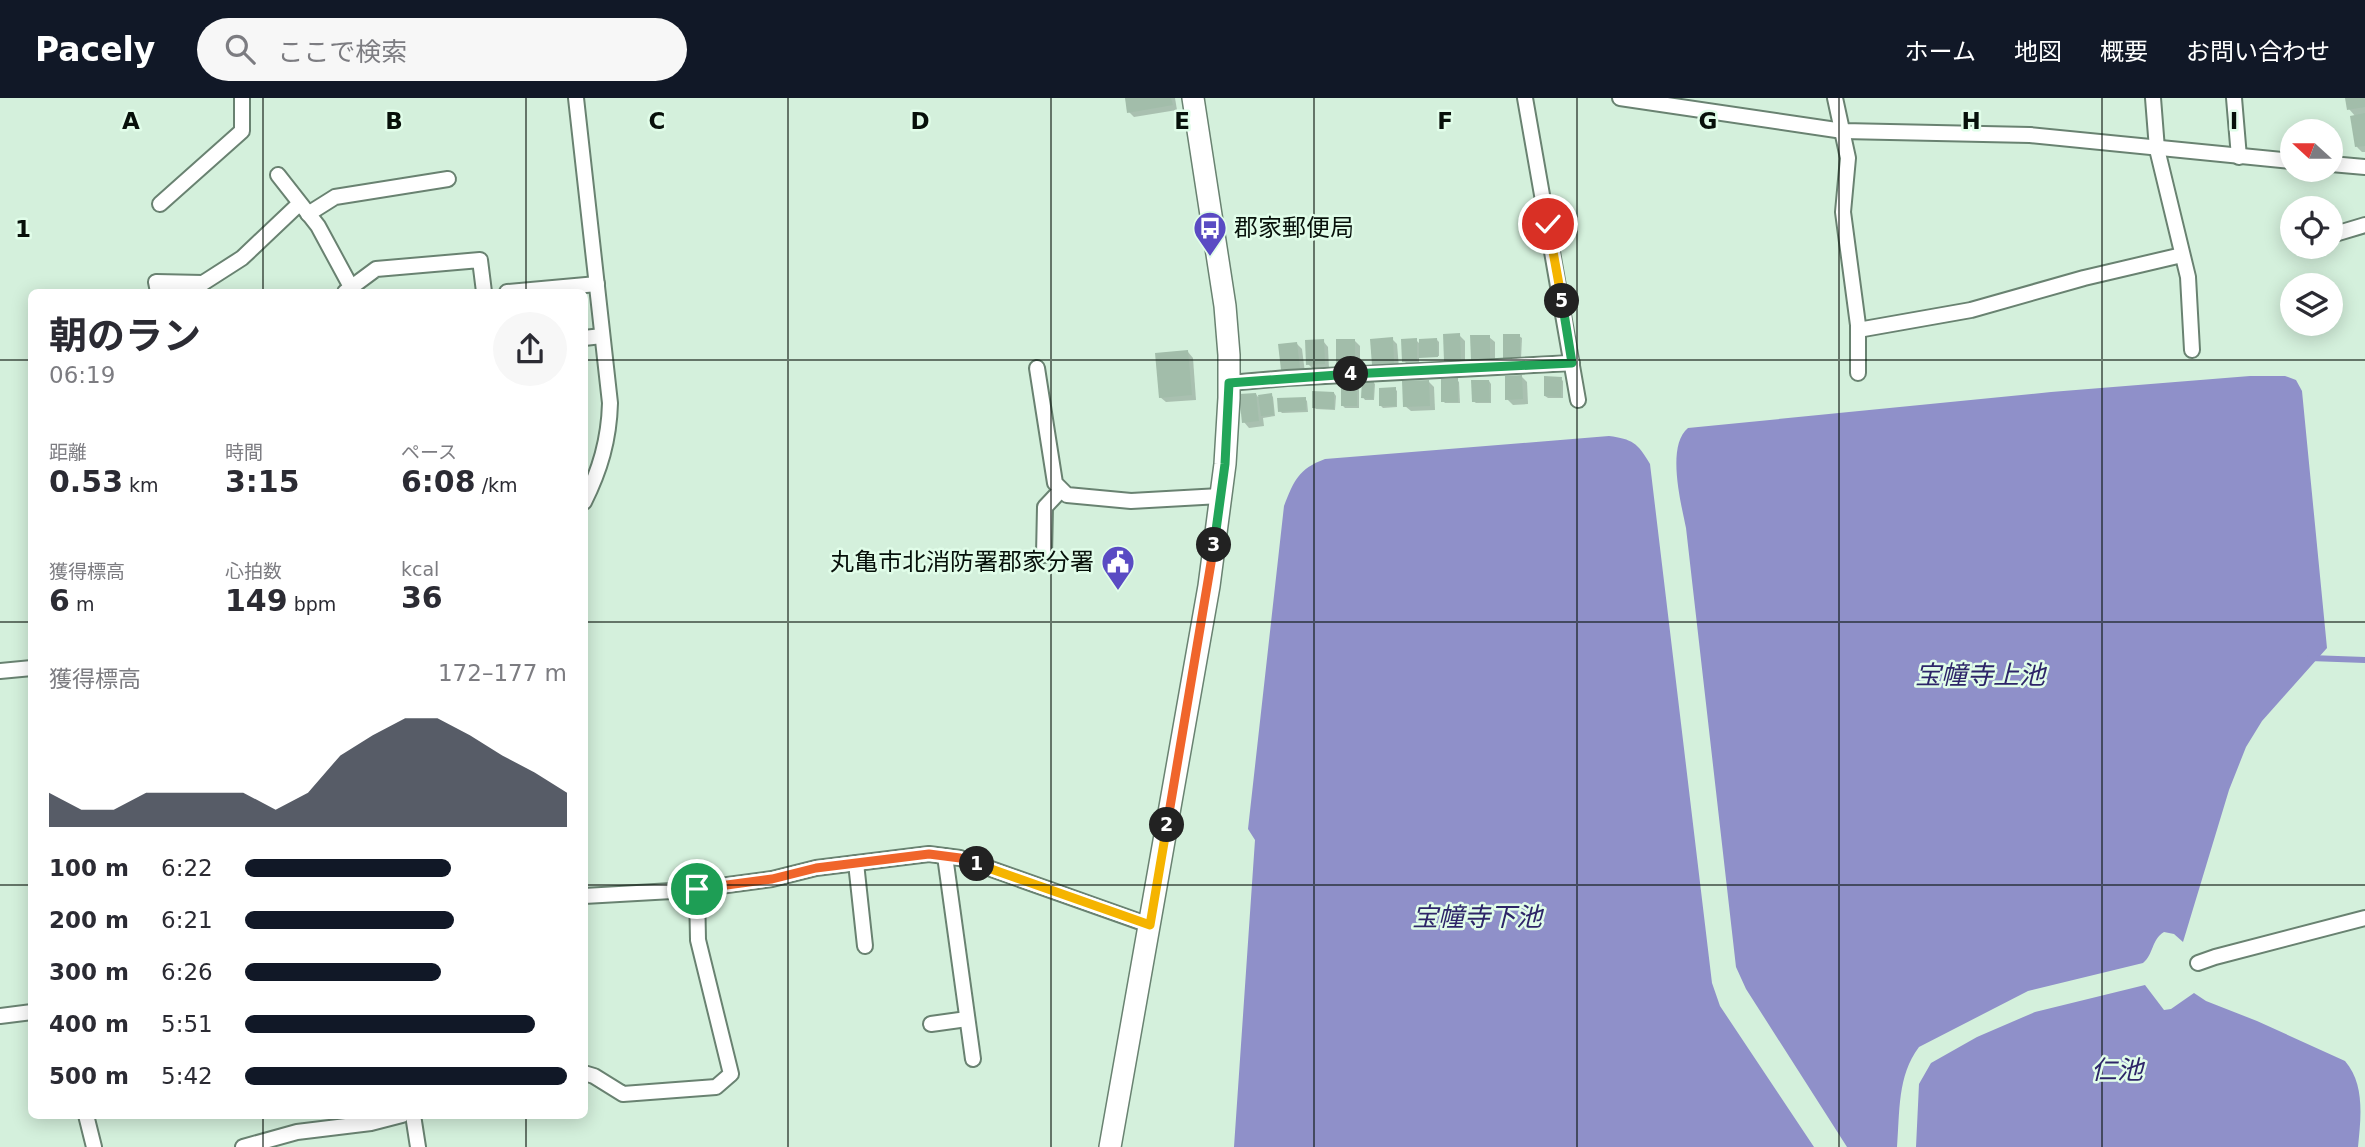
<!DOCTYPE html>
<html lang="ja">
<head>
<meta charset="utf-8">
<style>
	:root { --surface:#fff; --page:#f7f7f7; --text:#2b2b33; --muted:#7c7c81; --accent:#111827 }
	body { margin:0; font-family:"DejaVu Sans","Noto Sans JP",sans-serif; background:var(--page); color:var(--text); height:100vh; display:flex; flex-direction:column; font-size:26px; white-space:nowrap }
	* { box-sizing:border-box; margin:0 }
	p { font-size:23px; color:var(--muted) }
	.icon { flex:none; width:38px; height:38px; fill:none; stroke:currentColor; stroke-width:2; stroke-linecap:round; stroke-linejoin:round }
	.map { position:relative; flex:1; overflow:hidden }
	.side { position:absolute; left:28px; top:191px; width:560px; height:830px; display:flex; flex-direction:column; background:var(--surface); border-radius:10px; box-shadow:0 4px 18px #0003 }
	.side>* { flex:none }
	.needle { width:46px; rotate:291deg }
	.fabs { position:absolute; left:2280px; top:21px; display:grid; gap:14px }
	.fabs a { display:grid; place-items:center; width:63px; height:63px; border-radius:50%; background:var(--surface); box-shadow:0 4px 18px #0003; font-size:35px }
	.pin { position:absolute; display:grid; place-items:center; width:60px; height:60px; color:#fff; margin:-30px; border:4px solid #fff; border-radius:50%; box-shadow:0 2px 7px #0007 }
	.km { position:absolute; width:35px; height:35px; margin:-18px; border-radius:50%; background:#222; color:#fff; font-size:19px; line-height:35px; text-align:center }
	.round { display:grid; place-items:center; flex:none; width:74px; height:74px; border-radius:37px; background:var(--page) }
	.head { display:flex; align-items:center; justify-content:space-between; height:119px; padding:0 21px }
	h1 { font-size:38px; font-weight:700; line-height:52px }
	.figures { display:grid; grid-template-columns:repeat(3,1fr); gap:10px; height:119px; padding:7px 21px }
	.figures div { display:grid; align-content:center }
	.figures b { font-size:30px; font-weight:700 }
	.figures small { font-size:19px; font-weight:400 }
	.figures p { font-size:19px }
	.chart { height:196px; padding:14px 21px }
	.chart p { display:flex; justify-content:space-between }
	.chart svg { width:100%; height:126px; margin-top:7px; fill:var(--accent); opacity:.7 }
	ul { padding:0 21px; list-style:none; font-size:23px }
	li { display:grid; grid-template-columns:112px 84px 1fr; align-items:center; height:52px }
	li i { height:18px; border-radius:9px; background:var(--accent) }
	header { display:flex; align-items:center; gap:42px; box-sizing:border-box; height:98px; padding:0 35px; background:var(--accent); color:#fff }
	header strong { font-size:33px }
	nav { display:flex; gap:38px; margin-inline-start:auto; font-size:24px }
	.search { width:490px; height:63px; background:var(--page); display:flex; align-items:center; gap:18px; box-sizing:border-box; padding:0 24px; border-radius:38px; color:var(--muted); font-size:26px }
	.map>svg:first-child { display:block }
	.water { fill:#8f90c9 }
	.shadow { fill:#0003 }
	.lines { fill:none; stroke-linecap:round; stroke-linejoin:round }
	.stream { stroke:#8f90c9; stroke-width:6 }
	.building { fill:#a2bdaa }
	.street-casing { stroke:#698271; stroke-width:18 }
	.secondary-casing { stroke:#698271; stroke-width:24 }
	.street { stroke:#fff; stroke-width:14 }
	.secondary { stroke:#fff; stroke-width:21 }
	.split-1-casing { stroke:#fff; stroke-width:14 }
	.split-2-casing { stroke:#fff; stroke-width:14 }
	.split-3-casing { stroke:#fff; stroke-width:14 }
	.split-4-casing { stroke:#fff; stroke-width:14 }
	.split-5-casing { stroke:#fff; stroke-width:14 }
	.split-6-casing { stroke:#fff; stroke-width:14 }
	.split-1 { stroke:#f0652b; stroke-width:9 }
	.split-2 { stroke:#f5b400; stroke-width:9 }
	.split-3 { stroke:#f0652b; stroke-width:9 }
	.split-4 { stroke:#22a559; stroke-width:9 }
	.split-5 { stroke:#22a559; stroke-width:9 }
	.split-6 { stroke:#f5b400; stroke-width:9 }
	.grid { fill:none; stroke:#07100a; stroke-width:2; stroke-opacity:0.55 }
	.labels { text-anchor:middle; stroke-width:5; stroke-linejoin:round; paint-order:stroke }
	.poi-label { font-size:24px; fill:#07100a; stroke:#e1fde9; text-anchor:start }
	.water-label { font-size:26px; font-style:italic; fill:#2d2568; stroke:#e1fde9 }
	.grid-label { font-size:23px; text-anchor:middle; font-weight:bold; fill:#07100a; stroke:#e1fde9; stroke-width:5; stroke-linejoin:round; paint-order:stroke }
</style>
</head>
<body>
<header>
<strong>Pacely</strong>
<div class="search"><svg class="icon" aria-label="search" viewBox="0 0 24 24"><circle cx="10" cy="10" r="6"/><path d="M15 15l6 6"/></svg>ここで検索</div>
<nav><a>ホーム</a><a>地図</a><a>概要</a><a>お問い合わせ</a></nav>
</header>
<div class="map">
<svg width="2365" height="1049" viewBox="0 0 2365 1049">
	<rect width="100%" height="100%" fill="#d4f0dc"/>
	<g class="water">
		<path d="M 2250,278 L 2285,278 L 2296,282 L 2302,293 L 2327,550 L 2262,623 L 2246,649 L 2229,692 L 2183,844 L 2174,836 L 2164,834 C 2151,842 2154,856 2143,865 L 2028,893 L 1919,949 C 1897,978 1900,1014 1897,1049 L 1847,1049 L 1746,891 L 1736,869 L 1686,430 C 1681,405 1666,348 1688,330 L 2051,294 Z"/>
		<path d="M 1609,338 C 1632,341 1638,345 1650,366 L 1712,885 L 1720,908 L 1814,1049 L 1234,1049 L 1255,742 L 1248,731 L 1284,408 C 1294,383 1298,371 1325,361 Z"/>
		<path d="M 2145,887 L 2164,912 L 2171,911 L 2194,895 L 2206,903 L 2257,923 L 2345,963 C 2365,986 2361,1019 2358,1049 L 1916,1049 L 1919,986 L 1931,965 L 1977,939 L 2035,914 Z"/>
	</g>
	<g class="shadow">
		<path d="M 1127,0 L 1175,0 L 1177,12 L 1134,19 L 1129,14 Z"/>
		<path d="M 2347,0 L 2365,0 L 2365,54 L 2362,54 L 2357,49 L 2356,19 L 2349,11 Z"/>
		<path d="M 1459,237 L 1465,243 L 1465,267 L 1451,268 L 1446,262 Z"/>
		<path d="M 1519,238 L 1522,240 L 1521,261 L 1507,261 L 1505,259 Z"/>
		<path d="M 1489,239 L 1495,244 L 1495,266 L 1478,266 L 1472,261 Z"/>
		<path d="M 1392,241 L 1397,246 L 1399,270 L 1379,271 L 1373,266 Z"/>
		<path d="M 1354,242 L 1360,248 L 1360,272 L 1343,272 L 1338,267 Z"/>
		<path d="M 1416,242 L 1421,247 L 1437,242 L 1439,244 L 1439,258 L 1421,259 L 1419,257 L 1419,264 L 1406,265 L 1404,263 Z"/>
		<path d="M 1323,243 L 1328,249 L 1329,271 L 1314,272 L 1308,266 Z"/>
		<path d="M 1296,245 L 1302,251 L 1305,275 L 1288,277 L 1282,272 Z"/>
		<path d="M 1188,254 L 1193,260 L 1196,302 L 1166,304 L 1160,299 Z"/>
		<path d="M 1522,279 L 1527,284 L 1528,306 L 1513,307 L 1507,301 Z"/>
		<path d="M 1561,281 L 1563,283 L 1563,300 L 1548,300 L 1545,298 Z"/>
		<path d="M 1457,282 L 1459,284 L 1460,305 L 1445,305 L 1443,303 Z"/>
		<path d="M 1428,283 L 1434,289 L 1435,312 L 1411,313 L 1405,308 Z"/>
		<path d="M 1489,283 L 1491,286 L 1491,305 L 1476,305 L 1473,303 Z"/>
		<path d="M 1373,284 L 1375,286 L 1374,302 L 1365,302 L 1363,299 Z"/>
		<path d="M 1356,289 L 1359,291 L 1359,310 L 1345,310 L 1343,308 Z"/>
		<path d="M 1395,291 L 1397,293 L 1397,309 L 1383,310 L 1380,307 Z"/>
		<path d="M 1334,295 L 1336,298 L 1335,312 L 1316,311 L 1314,309 Z"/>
		<path d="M 1256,296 L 1258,299 L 1271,297 L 1273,299 L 1275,318 L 1263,320 L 1264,328 L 1249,330 L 1244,324 Z"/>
		<path d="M 1305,301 L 1307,303 L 1308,314 L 1282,315 L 1280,313 Z"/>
	</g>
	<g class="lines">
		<path class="stream" d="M 2310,560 L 2365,562"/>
	</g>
	<g class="building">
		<path d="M 1125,0 L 1171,0 L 1173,7 L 1127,15 Z"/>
		<path d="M 2345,0 L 2365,0 L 2365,9 L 2347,12 Z"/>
		<path d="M 2365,15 L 2365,48 L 2355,49 L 2350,18 Z"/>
		<path d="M 1460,235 L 1461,262 L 1444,263 L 1443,236 Z"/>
		<rect x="1503" y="236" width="17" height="24"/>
		<path d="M 1470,237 L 1490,237 L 1490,262 L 1471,262 Z"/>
		<path d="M 1393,239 L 1394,265 L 1372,267 L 1370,241 Z"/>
		<path d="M 1417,240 L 1417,263 L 1402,264 L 1401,241 Z"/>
		<path d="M 1437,240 L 1438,259 L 1419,260 L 1419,241 Z"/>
		<path d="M 1324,241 L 1325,266 L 1306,267 L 1305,242 Z"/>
		<rect x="1336" y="241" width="19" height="27"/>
		<path d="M 1297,244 L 1300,270 L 1281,272 L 1278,246 Z"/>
		<path d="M 1188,252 L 1192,297 L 1159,300 L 1155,255 Z"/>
		<path d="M 1522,277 L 1523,301 L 1505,302 L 1505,278 Z"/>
		<path d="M 1544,278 L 1562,279 L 1561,299 L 1544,298 Z"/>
		<path d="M 1458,280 L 1458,304 L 1441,304 L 1441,281 Z"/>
		<path d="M 1362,281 L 1374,282 L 1373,301 L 1361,300 Z"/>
		<path d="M 1429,282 L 1430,308 L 1403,309 L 1402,283 Z"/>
		<path d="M 1471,282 L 1489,282 L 1490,304 L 1472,304 Z"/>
		<rect x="1341" y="287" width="16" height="21"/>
		<path d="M 1396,289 L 1396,308 L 1379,308 L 1379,290 Z"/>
		<path d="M 1312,293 L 1334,294 L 1334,311 L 1312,310 Z"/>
		<path d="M 1256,295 L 1259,323 L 1242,325 L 1239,296 Z"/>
		<path d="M 1272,295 L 1274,317 L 1261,318 L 1258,297 Z"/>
		<path d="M 1306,299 L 1306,312 L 1278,314 L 1277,300 Z"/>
	</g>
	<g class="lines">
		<defs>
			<g id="street">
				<path d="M 576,0 L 610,305 C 609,342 600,372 584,404"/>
				<path d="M 1525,0 L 1578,302"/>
				<path d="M 1620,0 L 1843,33 L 2030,37 L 2292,63"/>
				<path d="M 1835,0 L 1848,60 L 1843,114 L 1858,227 L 1858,275"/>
				<path d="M 2153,0 L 2157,51 L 2188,179 L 2192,252"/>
				<path d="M 2234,0 L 2239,59"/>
				<path d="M 2331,66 L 2365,69"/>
				<path d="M 278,77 L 318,128 L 351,189"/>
				<path d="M 160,106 L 242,33 L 242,0"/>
				<path d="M 308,116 L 335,99 L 448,81"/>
				<path d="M 2335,136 L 2365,127"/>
				<path d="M 158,194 L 156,184 L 203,185 L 242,160 L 299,106"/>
				<path d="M 345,194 L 376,171 L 480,162 L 484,194"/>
				<path d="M 507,194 L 597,186"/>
				<path d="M 1858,232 L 1971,212 L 2084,180 L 2182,157"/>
				<path d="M 584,240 L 602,238"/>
				<path d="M 1037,270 L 1055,385 L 1067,397 L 1131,403 L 1220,398"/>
				<path d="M 1229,285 L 1287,280 L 1572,265"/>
				<path d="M 1044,457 L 1045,409 L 1061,392"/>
				<path d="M 0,573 L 32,570"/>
				<path d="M 945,758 L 973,961"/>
				<path d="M 856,765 L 865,848"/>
				<path d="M 584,798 L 690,792 L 772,781 L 816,770 L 929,756 L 960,760 L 1149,827"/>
				<path d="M 2198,865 L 2215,859 L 2365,820"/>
				<path d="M 0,918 L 32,914"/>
				<path d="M 931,926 L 967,921"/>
				<path d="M 584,975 L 594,978 L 623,996 L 716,989 L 731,976 L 698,842 L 697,791"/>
				<path d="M 86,1017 L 94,1049"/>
				<path d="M 413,1017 L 418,1049"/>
				<path d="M 243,1049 L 297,1034 L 371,1025 L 402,1017"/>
			</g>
			<path id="secondary" d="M 1110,1049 L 1209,488 L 1225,366 L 1229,300 L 1229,257 L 1225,208 L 1193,0"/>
		</defs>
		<use href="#street" class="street-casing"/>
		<use href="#secondary" class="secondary-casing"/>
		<use href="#street" class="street"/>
		<use href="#secondary" class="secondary"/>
	</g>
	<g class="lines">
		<defs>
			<path id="split-1" d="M 697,791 L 772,781 L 816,770 L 929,756 L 960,760 L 977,766"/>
			<path id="split-2" d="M 977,766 L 1150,827 L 1167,727"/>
			<path id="split-3" d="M 1167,727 L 1214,447"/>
			<path id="split-4" d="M 1214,447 L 1225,366 L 1229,285 L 1351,276"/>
			<path id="split-5" d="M 1351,276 L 1572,265 L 1562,203"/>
			<path id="split-6" d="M 1548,126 L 1562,203"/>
		</defs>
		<use href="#split-1" class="split-1-casing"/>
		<use href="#split-2" class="split-2-casing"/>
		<use href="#split-3" class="split-3-casing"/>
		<use href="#split-4" class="split-4-casing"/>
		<use href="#split-5" class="split-5-casing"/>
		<use href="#split-6" class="split-6-casing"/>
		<use href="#split-1" class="split-1"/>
		<use href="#split-2" class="split-2"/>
		<use href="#split-3" class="split-3"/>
		<use href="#split-4" class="split-4"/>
		<use href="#split-5" class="split-5"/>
		<use href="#split-6" class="split-6"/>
	</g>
	<path class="grid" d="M 263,0 L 263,194M 526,0 L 526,194M 788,0 L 788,1049M 1051,0 L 1051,1049M 1314,0 L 1314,1049M 1577,0 L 1577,1049M 1839,0 L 1839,1049M 2102,0 L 2102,1049M 0,262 L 32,262M 584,262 L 2365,262M 0,524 L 32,524M 584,524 L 2365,524M 0,787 L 32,787M 584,787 L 2365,787M 263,1017 L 263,1049M 526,1017 L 526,1049"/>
	<defs>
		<symbol id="bus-pin" viewBox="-11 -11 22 30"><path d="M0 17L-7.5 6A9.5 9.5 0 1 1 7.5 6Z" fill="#5a4bc3" stroke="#e1fde9"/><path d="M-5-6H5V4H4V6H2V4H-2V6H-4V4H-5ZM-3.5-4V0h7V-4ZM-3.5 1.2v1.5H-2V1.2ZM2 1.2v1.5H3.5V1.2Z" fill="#fff"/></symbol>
		<symbol id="civic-pin" viewBox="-11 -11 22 30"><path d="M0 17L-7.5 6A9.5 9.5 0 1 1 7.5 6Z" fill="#5a4bc3" stroke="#e1fde9"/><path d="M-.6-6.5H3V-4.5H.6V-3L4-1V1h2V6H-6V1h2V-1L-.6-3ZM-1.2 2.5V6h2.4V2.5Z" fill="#fff"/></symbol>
	</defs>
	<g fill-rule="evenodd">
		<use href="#bus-pin" x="1191" y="111" width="38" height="52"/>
		<use href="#civic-pin" x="1099" y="445" width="38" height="52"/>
	</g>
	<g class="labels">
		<g class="poi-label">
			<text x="1234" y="138">郡家郵便局</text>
			<text x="1094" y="472" text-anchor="end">丸亀市北消防署郡家分署</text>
		</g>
		<g class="water-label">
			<text x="1980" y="586">宝幢寺上池</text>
			<text x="1477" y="828">宝幢寺下池</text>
			<text x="2117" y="981">仁池</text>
		</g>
	</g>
	<g class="grid-label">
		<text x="131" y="31">A</text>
		<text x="394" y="31">B</text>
		<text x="657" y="31">C</text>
		<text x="920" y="31">D</text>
		<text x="1182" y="31">E</text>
		<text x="1445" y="31">F</text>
		<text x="1708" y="31">G</text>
		<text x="1971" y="31">H</text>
		<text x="2234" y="31">I</text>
		<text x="23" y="139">1</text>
	</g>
</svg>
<div class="fabs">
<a><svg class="needle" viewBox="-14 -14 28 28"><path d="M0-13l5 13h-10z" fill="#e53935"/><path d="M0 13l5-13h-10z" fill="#7c7c81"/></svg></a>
<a><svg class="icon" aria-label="locate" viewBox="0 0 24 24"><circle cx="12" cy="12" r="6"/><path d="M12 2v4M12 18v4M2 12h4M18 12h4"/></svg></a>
<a><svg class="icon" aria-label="layers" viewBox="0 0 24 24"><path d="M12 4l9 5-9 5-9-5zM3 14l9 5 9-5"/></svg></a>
</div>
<div class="pin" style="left:697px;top:791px;background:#1e9e55"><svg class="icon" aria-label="arrive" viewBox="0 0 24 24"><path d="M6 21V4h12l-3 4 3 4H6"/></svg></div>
<div class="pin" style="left:1548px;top:126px;background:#d93025"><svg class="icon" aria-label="check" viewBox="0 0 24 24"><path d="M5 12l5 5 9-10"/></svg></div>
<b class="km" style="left:977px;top:766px">1</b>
<b class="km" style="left:1167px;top:727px">2</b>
<b class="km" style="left:1214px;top:447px">3</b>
<b class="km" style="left:1351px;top:276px">4</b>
<b class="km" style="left:1562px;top:203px">5</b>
<section class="side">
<div class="head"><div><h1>朝のラン</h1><p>06:19</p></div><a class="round"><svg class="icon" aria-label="share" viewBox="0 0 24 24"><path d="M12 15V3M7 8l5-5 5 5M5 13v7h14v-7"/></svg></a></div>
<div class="figures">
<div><p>距離</p><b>0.53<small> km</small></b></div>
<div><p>時間</p><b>3:15</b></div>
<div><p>ペース</p><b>6:08<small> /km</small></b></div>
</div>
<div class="figures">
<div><p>獲得標高</p><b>6<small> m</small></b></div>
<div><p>心拍数</p><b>149<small> bpm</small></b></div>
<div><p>kcal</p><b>36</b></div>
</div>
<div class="chart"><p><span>獲得標高</span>172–177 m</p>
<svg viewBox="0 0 160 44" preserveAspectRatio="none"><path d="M0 44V32L10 38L20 38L30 32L40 32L50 32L60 32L70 38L80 32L90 19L100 12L110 6L120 6L130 12L140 19L150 25L160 32V44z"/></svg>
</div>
<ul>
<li><b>100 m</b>6:22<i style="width:64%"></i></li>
<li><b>200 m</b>6:21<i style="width:65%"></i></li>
<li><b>300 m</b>6:26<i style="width:61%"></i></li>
<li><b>400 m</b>5:51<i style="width:90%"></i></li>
<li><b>500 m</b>5:42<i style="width:100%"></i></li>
</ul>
</section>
</div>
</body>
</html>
